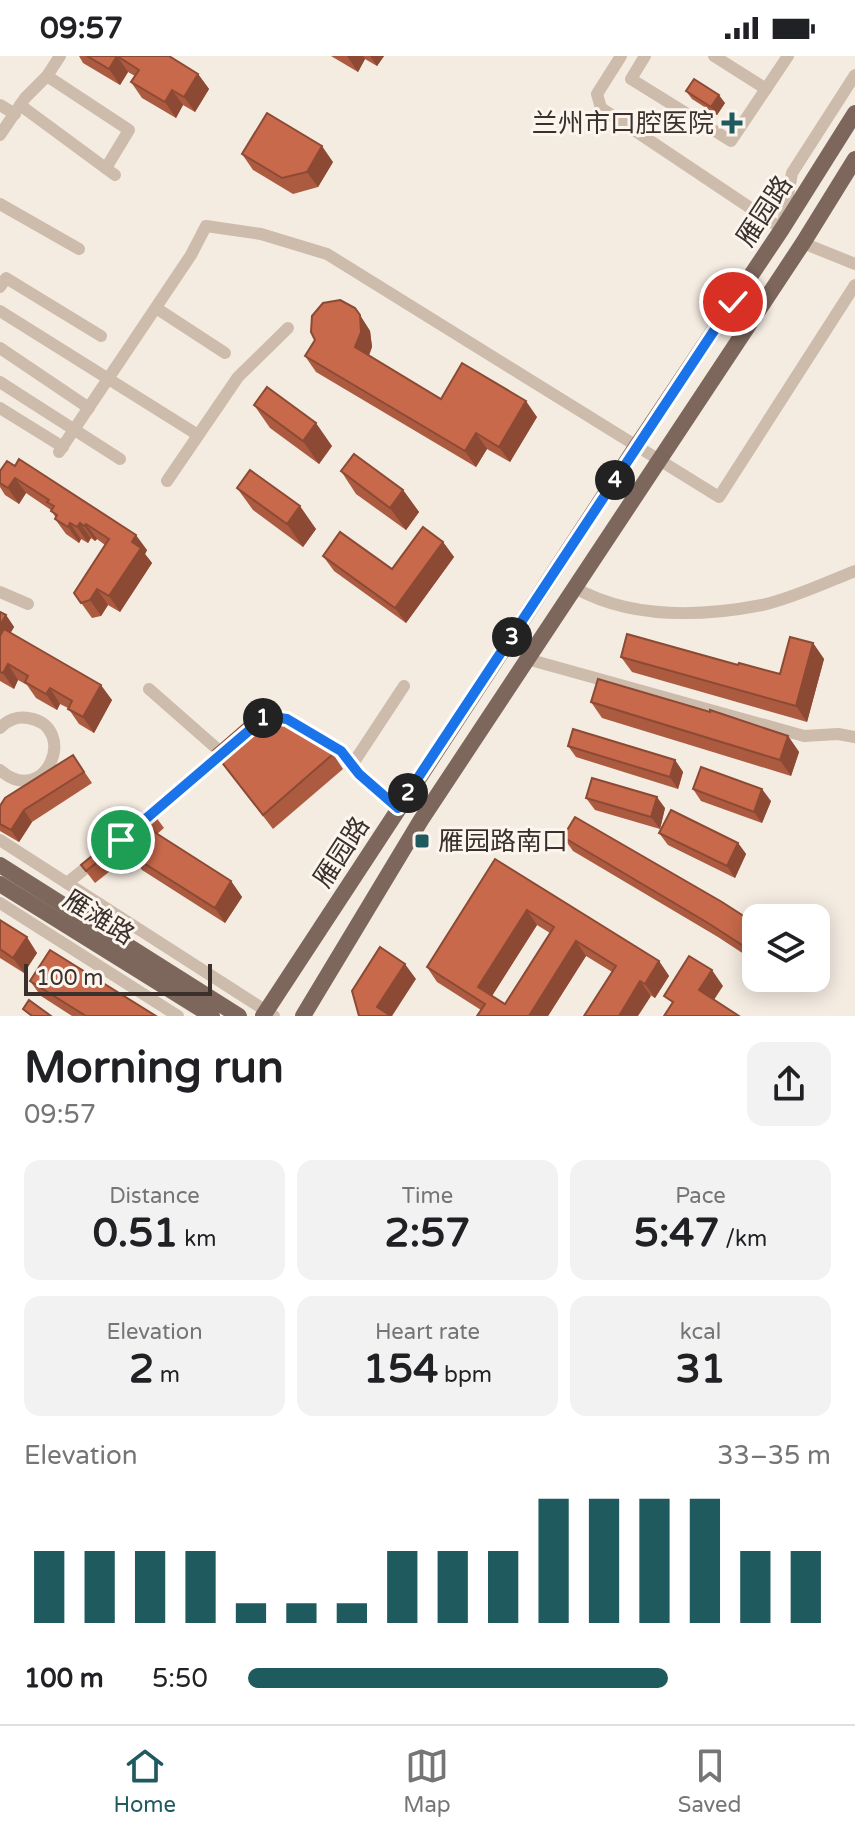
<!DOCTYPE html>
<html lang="en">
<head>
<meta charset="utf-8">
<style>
	:root { --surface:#fff; --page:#f2f2f2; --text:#202124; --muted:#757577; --line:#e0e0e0; --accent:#1f5a5e }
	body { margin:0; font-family:"Varela Round","Noto Sans SC",sans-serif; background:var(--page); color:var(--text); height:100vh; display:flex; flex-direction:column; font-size:30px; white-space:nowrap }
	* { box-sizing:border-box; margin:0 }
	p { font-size:26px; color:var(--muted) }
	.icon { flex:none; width:44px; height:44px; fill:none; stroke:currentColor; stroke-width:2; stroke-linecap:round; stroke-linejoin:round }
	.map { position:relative; height:960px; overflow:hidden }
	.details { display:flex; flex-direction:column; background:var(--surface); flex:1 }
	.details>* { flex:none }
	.tools { position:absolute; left:742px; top:848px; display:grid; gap:16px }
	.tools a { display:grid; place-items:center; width:88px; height:88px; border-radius:16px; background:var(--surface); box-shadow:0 4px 20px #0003; font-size:40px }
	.scale { position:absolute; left:24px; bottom:20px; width:188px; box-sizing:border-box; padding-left:8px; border:4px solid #3b302b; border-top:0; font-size:22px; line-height:28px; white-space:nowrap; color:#3b302b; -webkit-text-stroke:6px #fbf5ee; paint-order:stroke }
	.pin { position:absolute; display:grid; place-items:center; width:68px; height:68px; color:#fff; margin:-34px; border:4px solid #fff; border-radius:50%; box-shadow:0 2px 8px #0007 }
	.km { position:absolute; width:40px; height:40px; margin:-20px; border-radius:50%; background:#222; color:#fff; font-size:22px; line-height:40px; text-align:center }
	.round { display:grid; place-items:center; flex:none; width:84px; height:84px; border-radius:16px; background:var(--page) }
	.overview { display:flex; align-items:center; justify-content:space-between; height:136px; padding:0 24px }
	h1 { font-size:44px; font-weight:700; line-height:60px }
	.metrics { display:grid; grid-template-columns:repeat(3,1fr); gap:12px; height:136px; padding:8px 24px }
	.metrics div { display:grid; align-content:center; border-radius:16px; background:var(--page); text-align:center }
	.metrics b { font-size:40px; font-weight:700 }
	.metrics small { font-size:22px; font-weight:400 }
	.metrics p { font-size:22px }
	.chart { height:224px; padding:16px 24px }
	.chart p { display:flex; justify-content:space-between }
	.chart svg { width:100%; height:144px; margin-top:8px; stroke:var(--accent); stroke-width:6 }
	ul { padding:0 24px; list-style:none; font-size:26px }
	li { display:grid; grid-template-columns:128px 96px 1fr; align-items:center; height:60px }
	li i { height:20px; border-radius:10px; background:var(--accent) }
	.status { display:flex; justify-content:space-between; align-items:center; height:56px; padding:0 40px; background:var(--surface); direction:ltr }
	.status svg { height:22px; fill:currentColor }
	.tabs { display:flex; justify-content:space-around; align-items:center; height:112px; border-top:2px solid var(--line); background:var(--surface); font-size:22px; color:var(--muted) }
	.tabs a { display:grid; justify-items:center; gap:4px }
	.tabs .current { color:var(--accent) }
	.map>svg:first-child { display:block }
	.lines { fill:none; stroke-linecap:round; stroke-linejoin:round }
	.minor { stroke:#cdbbac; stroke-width:12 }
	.major { stroke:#7d675c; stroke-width:16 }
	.wall { fill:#ac5a40; fill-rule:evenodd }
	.shaded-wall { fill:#8c4a34 }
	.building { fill:#c8694b; stroke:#8c4a34; stroke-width:2; fill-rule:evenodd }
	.route-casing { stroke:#fff; stroke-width:16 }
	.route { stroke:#1a73e8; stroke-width:10 }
	.poi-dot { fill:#1f5a5e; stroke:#fbf5ee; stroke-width:3 }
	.labels { text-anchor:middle; stroke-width:6; stroke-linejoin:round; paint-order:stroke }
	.poi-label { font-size:26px; fill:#3b302b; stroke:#fbf5ee; text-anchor:end }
	.street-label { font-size:26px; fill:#3b302b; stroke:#fbf5ee }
</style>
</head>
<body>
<div class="status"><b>09:57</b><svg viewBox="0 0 49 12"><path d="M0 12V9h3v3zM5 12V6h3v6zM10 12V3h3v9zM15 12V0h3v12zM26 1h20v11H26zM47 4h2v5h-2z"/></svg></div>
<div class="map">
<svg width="855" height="960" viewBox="0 0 855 960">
	<rect width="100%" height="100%" fill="#f4ebe1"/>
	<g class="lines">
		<g class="minor">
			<path d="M 621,0 L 597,38 L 601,52 L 782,173 L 792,117 L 855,19"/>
			<path d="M 645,0 L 631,23 L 731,85 L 788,0"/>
			<path d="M 714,0 L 766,33"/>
			<path d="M 47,20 L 129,74 L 106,112"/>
			<path d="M 0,49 L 15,58"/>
			<path d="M 20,49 L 115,119"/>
			<path d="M 0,79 L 25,42 L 47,20 L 60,0"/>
			<path d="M 0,148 L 79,193"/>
			<path d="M 803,187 L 855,208"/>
			<path d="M 0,231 L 6,222 L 101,280"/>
			<path d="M 156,252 L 225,297"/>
			<path d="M 0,255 L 198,379"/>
			<path d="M 0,292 L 89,352"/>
			<path d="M 0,326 L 120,403"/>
			<path d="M 0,352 L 63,391"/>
			<path d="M 59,396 L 191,199 L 206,170 L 261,178 L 327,198 L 719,441 L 855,229"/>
			<path d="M 167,425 L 238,321 L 288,272"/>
			<path d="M 575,532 C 631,563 700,561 762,549 C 791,543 827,526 855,515"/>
			<path d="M 0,536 L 28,548"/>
			<path d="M 527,603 L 804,680 L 838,678 L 855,681"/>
			<path d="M 149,633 L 223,698"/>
			<path d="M 258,668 L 266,660 L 287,663 L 341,695 L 359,718 L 398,752"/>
			<path d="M 0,672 C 7,664 18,660 28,662 C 80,670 46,754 0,714"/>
			<path d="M 352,709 L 404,630"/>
			<path d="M 142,766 L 229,693"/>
			<path d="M 0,784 L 274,960"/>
			<path d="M 67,827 L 97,803"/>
			<path d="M 0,847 L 178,960"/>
		</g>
		<g class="major">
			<path d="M 0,809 L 239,960"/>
			<path d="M 0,828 L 212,960"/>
			<path d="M 263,960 L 636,391 L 782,173 L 855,57"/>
			<path d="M 303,960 L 421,764 L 803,187 L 855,103"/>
		</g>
	</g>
	<g class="wall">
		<path d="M 79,0 L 169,0 L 198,18 L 209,33 L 195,56 L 183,49 L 176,62 L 142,42 L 131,26 L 135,20 L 128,16 L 120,29 L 83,7 Z"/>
		<path d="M 331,0 L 384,0 L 377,10 L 365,3 L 358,16 Z"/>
		<path d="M 686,35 L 725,47 L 717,59 L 692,43 Z"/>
		<path d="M 242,98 L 333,106 L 318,131 L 293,138 L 253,114 Z"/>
		<path d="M 355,252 L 370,275 L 372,291 L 369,300 L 441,343 L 537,361 L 510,406 L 487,393 L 476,411 L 316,316 L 305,300 L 315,284 Z"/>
		<path d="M 254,349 L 332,390 L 319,408 L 270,372 Z"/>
		<path d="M 7,405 L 147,494 L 145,498 L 152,507 L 120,556 L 108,549 L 101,560 L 92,562 L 74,537 L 105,489 L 97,483 L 95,485 L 91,482 L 88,487 L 81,483 L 79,487 L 66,478 L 55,463 L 56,462 L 51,454 L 26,437 L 19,448 L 5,439 L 0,431 L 0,415 Z"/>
		<path d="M 341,415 L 403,434 L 419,456 L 406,474 L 356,438 Z"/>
		<path d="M 237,432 L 316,473 L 303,491 L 253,454 Z"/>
		<path d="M 443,486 L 454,501 L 406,567 L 334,515 L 323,500 L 392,513 Z"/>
		<path d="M 0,556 L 6,559 L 14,571 L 10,577 L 112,644 L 94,677 L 79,668 L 68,652 L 60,648 L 57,654 L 36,642 L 27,629 L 18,624 L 14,633 L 0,625 Z"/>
		<path d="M 813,587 L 824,603 L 807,666 L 632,616 L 621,601 L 738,609 L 780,618 Z"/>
		<path d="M 591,646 L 788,680 L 799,696 L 791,720 L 602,662 Z"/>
		<path d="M 568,690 L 675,704 L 683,716 L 678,733 L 576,701 Z"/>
		<path d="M 213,695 L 333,698 L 343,713 L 273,773 Z"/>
		<path d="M 73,699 L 92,727 L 32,766 L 19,786 L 0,775 L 0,750 Z"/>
		<path d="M 693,733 L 771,745 L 762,767 L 701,745 Z"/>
		<path d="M 586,742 L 665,752 L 660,773 L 595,754 Z"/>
		<path d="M 150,753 L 164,772 L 157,778 L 231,825 L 242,841 L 225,867 L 142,814 L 131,799 L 133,797 L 95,827 L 81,809 Z"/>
		<path d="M 659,777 L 738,787 L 746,798 L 735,822 L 668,789 Z"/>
		<path d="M 563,781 L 756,868 L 756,906 L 718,881 L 573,795 Z"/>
		<path d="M 495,803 L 659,905 L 669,920 L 655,942 L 586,900 L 548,960 L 477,960 L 481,954 L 437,926 L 427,911 ZM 537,869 L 550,877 L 505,948 L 492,940 Z"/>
		<path d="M 0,864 L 37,897 L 24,917 L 0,902 Z"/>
		<path d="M 30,925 L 156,960 L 72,960 L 41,940 Z"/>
	</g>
	<g class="shaded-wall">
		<path d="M 117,0 L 128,16 L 120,29 L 109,13 Z"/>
		<path d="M 347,0 L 363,0 L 365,3 L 358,16 Z"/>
		<path d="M 370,0 L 384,0 L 377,10 Z"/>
		<path d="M 198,18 L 209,33 L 195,56 L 184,41 Z"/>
		<path d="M 172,34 L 183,49 L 176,62 L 165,46 Z"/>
		<path d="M 719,39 L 725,47 L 717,59 L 711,51 Z"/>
		<path d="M 322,90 L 333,106 L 318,131 L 307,116 Z"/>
		<path d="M 360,259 L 370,275 L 372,291 L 365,307 L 355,291 Z"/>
		<path d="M 526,345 L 537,361 L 510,406 L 499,391 Z"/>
		<path d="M 316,367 L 332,390 L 319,408 L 303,385 Z"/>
		<path d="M 476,377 L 487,393 L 476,411 L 465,395 Z"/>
		<path d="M 15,422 L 26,437 L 19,448 L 8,432 Z"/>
		<path d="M 403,434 L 419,456 L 406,474 L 390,452 Z"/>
		<path d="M 300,450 L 316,473 L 303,491 L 287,468 Z"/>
		<path d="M 70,467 L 81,483 L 79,487 L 68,471 Z"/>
		<path d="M 80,467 L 91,482 L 88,487 L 77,471 Z"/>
		<path d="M 86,468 L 97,483 L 95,485 L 84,470 Z"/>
		<path d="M 136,479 L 147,494 L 145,498 L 152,507 L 120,556 L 109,540 L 132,486 Z"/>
		<path d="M 443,486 L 454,501 L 406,567 L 395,552 Z"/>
		<path d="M 97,533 L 108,549 L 101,560 L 90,544 Z"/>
		<path d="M 6,559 L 14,571 L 3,590 L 0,586 L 0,569 Z"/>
		<path d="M 813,587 L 824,603 L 807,666 L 796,650 Z"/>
		<path d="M 8,608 L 18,624 L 14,633 L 3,617 Z"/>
		<path d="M 101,629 L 112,644 L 94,677 L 83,661 Z"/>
		<path d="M 50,632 L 60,648 L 57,654 L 46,638 Z"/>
		<path d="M 788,680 L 799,696 L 791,720 L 780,704 Z"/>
		<path d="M 675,704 L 683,716 L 678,733 L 670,721 Z"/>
		<path d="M 762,733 L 771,745 L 762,767 L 754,756 Z"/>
		<path d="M 657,741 L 665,752 L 660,773 L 651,761 Z"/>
		<path d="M 24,754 L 32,766 L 19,786 L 11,774 Z"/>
		<path d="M 738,787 L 746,798 L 735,822 L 727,810 Z"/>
		<path d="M 231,825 L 242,841 L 225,867 L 215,852 Z"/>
		<path d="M 527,854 L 537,869 L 488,946 L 478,931 Z"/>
		<path d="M 27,881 L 37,897 L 24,917 L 13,902 Z"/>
		<path d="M 576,885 L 586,900 L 548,960 L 529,960 Z"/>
		<path d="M 659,905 L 669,920 L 655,942 L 645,928 Z"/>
		<path d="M 405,908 L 416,923 L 392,960 L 383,960 L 377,951 Z"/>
		<path d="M 712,914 L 723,930 L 710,950 L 699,934 Z"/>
		<path d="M 640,925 L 651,940 L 638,960 L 619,960 Z"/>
	</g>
	<g class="building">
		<path d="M 87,0 L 117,0 L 109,13 Z"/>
		<path d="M 117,0 L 169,0 L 198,18 L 184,41 L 172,34 L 165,46 L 131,26 L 139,14 Z"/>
		<path d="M 694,23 L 719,39 L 711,51 L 686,35 Z"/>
		<path d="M 267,57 L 322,90 L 307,116 L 282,122 L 242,98 Z"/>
		<path d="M 340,244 L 355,252 L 360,259 L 361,276 L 355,291 L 441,343 L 462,307 L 526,345 L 499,391 L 476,377 L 465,395 L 305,300 L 315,284 L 311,276 L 312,260 L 323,247 Z"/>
		<path d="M 267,331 L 316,367 L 303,385 L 254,349 Z"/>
		<path d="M 354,398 L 403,434 L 390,452 L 341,415 Z"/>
		<path d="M 19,403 L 136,479 L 132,486 L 141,492 L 109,540 L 97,533 L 90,544 L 81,547 L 74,537 L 109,483 L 86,468 L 84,470 L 80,467 L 77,471 L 70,467 L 68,471 L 55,463 L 57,459 L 51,455 L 54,450 L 47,446 L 49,444 L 15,422 L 8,432 L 0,427 L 0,415 L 7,405 L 15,410 Z"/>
		<path d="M 250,414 L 300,450 L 287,468 L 237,432 Z"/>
		<path d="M 423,471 L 443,486 L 395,552 L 323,500 L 340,476 L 392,513 Z"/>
		<path d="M 0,556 L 6,559 L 0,569 Z"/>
		<path d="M 4,573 L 101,629 L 83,661 L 68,653 L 72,645 L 50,632 L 46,638 L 25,626 L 28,620 L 8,608 L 3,617 L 0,616 L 0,580 Z"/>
		<path d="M 627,578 L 738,609 L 739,607 L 780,618 L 790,581 L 813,587 L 796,650 L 621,601 Z"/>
		<path d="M 598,623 L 710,656 L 710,654 L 788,680 L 780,704 L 591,646 Z"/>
		<path d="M 259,655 L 295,672 L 333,698 L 263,759 L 213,695 Z"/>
		<path d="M 573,673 L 675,704 L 670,721 L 568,690 Z"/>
		<path d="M 73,699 L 84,716 L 24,754 L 11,774 L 0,768 L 0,750 L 5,742 Z"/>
		<path d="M 701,711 L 762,733 L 754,756 L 693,733 Z"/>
		<path d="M 592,722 L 657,741 L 651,761 L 586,742 Z"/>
		<path d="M 150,753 L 155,760 L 86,815 L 81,809 Z"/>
		<path d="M 671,754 L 738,787 L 727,810 L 659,777 Z"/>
		<path d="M 575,761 L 722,846 L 756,868 L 756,898 L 708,867 L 563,781 Z"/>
		<path d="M 148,772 L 231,825 L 215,852 L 131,799 Z"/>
		<path d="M 495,803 L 659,905 L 645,928 L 640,925 L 619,960 L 584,960 L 616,910 L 576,885 L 529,960 L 477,960 L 485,948 L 427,911 ZM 527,854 L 554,871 L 505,948 L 478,931 Z"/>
		<path d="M 0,864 L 27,881 L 13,902 L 0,893 Z"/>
		<path d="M 380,891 L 405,908 L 377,951 L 391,960 L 359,960 L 352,935 Z"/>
		<path d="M 50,894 L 156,960 L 86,960 L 30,925 Z"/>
		<path d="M 689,900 L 712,914 L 699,934 L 739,960 L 664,960 L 673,946 L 664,940 Z"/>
		<path d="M 29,944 L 51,960 L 32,960 L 23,953 Z"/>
	</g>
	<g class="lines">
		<defs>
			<path id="route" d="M 121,784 L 266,660 L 287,663 L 341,695 L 359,718 L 398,752 L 733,246"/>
		</defs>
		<use href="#route" class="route-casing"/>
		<use href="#route" class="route"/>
	</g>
	<g class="poi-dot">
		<path d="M728 55h8v8h8v8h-8v8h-8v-8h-8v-8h8z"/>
		<rect x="414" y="777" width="16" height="16" rx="4"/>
	</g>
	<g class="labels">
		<g class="poi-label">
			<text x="714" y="76">兰州市口腔医院</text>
			<text x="438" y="794" text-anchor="start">雁园路南口</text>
		</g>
		<g class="street-label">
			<text transform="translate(764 155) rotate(-57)" y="9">雁园路</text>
			<text transform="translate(341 796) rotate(-57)" y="9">雁园路</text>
			<text transform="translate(99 861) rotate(32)" y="9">雁滩路</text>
		</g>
	</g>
</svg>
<div class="tools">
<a><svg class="icon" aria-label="layers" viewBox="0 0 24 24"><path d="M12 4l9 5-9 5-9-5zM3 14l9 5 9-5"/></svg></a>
</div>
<div class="scale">100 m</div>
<div class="pin" style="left:121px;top:784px;background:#1e9e55"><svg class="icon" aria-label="arrive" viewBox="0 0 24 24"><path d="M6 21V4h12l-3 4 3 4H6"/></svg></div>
<div class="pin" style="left:733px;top:246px;background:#d93025"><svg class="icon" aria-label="check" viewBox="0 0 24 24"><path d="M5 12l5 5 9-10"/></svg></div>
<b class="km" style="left:263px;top:662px">1</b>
<b class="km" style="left:408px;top:737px">2</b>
<b class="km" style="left:512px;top:581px">3</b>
<b class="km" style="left:615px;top:424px">4</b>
</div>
<section class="details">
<div class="overview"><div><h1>Morning run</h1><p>09:57</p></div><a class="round"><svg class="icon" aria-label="share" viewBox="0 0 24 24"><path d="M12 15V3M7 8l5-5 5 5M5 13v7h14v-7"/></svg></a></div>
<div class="metrics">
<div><p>Distance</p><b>0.51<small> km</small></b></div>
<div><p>Time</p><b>2:57</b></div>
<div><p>Pace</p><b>5:47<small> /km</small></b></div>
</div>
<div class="metrics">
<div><p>Elevation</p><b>2<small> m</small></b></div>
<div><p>Heart rate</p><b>154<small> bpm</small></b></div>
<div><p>kcal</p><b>31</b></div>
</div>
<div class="chart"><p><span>Elevation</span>33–35 m</p>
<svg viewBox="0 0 160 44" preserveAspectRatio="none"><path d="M5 44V22M15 44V22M25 44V22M35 44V22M45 44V38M55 44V38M65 44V38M75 44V22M85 44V22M95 44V22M105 44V6M115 44V6M125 44V6M135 44V6M145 44V22M155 44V22"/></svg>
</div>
<ul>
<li><b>100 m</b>5:50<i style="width:72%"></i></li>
</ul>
</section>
<nav class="tabs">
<a class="current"><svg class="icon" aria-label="home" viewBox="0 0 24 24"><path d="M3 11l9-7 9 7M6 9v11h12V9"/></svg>Home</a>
<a><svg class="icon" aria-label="map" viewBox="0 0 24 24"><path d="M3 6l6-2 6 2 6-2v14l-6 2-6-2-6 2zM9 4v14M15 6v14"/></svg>Map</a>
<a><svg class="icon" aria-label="saved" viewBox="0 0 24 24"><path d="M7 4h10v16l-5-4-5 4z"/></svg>Saved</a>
</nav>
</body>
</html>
